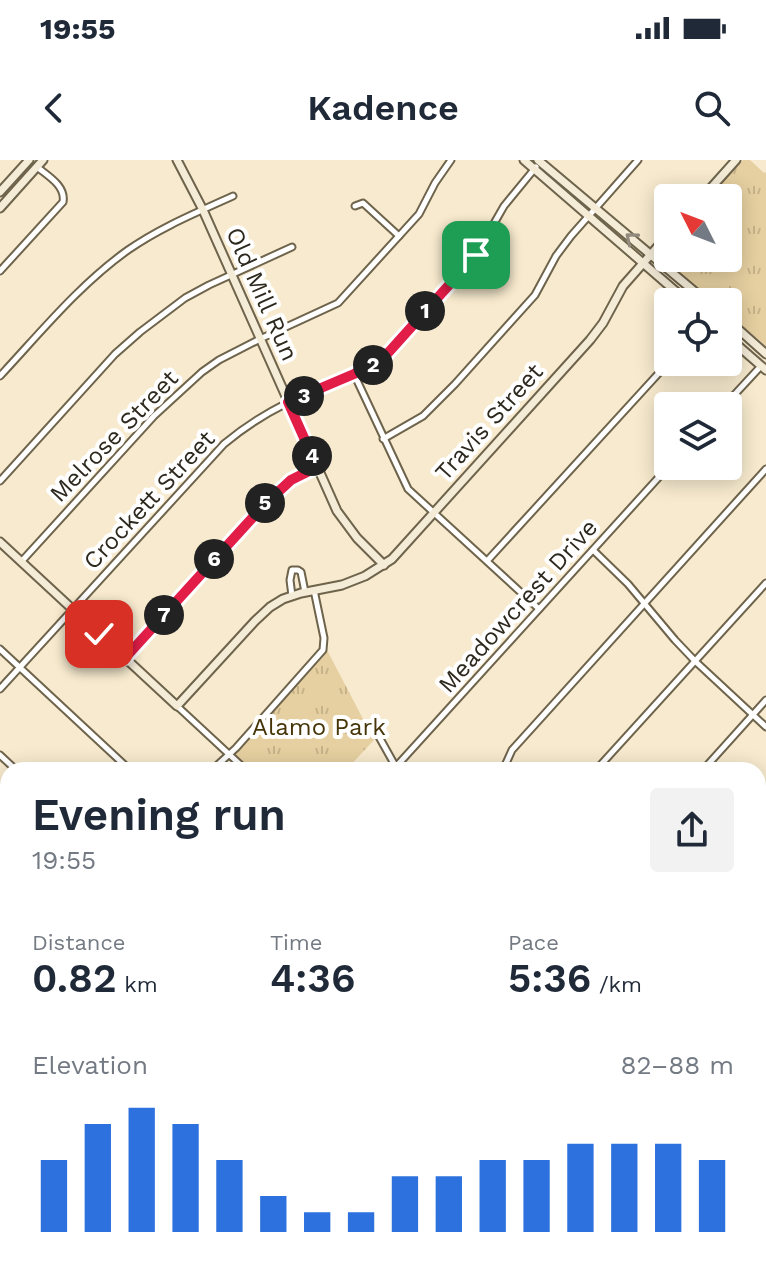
<!DOCTYPE html>
<html lang="en">
<head>
<meta charset="utf-8">
<style>
	:root { --surface:#fff; --page:#f2f2f3; --text:#1f2937; --muted:#747a83; --accent:#2c71de }
	body { margin:0; font-family:"Work Sans",sans-serif; background:var(--page); color:var(--text); height:100vh; display:flex; flex-direction:column; font-size:30px; white-space:nowrap }
	* { box-sizing:border-box; margin:0 }
	p { font-size:26px; color:var(--muted) }
	.icon { flex:none; width:44px; height:44px; fill:none; stroke:currentColor; stroke-width:2; stroke-linecap:round; stroke-linejoin:round }
	.map { position:relative; flex:1; overflow:hidden }
	.details { position:absolute; left:0px; top:602px; width:766px; height:514px; display:flex; flex-direction:column; background:var(--surface); border-radius:24px 24px 0 0; box-shadow:0 4px 20px #0003 }
	.details>* { flex:none }
	.needle { width:52px; rotate:312deg }
	.controls { position:absolute; left:654px; top:24px; display:grid; gap:16px }
	.controls a { display:grid; place-items:center; width:88px; height:88px; border-radius:8px; background:var(--surface); box-shadow:0 4px 20px #0003; font-size:40px }
	.pin { position:absolute; display:grid; place-items:center; width:68px; height:68px; color:#fff; margin:-34px; border-radius:16px; box-shadow:0 4px 12px #0006 }
	.km { position:absolute; width:40px; height:40px; margin:-20px; border-radius:50%; background:#222; color:#fff; font-size:22px; line-height:40px; text-align:center }
	.round { display:grid; place-items:center; flex:none; width:84px; height:84px; border-radius:8px; background:var(--page) }
	.head { display:flex; align-items:center; justify-content:space-between; height:136px; padding:0 32px }
	h1 { font-size:44px; font-weight:600; line-height:60px }
	.stats { display:grid; grid-template-columns:repeat(3,1fr); gap:12px; height:136px; padding:8px 32px }
	.stats div { display:grid; align-content:center }
	.stats b { font-size:40px; font-weight:600 }
	.stats small { font-size:22px; font-weight:400 }
	.stats p { font-size:22px }
	.chart { height:224px; padding:16px 32px }
	.chart p { display:flex; justify-content:space-between }
	.chart svg { width:100%; height:144px; margin-top:8px; stroke:var(--accent); stroke-width:6 }
	.status { display:flex; justify-content:space-between; align-items:center; height:56px; padding:0 40px; background:var(--surface); direction:ltr }
	.status svg { height:22px; fill:currentColor }
	header { display:flex; justify-content:space-between; align-items:center; height:104px; padding:0 32px; background:var(--surface); font-size:36px; font-weight:600 }
	.map>svg:first-child { display:block }
	.forest { fill:url(#forest-firs) }
	.park { fill:url(#park-tufts) }
	.lines { fill:none; stroke-linecap:round; stroke-linejoin:round }
	.street-casing { stroke:#6e634b; stroke-width:9 }
	.secondary-casing { stroke:#6e634b; stroke-width:11 }
	.street { stroke:#fff; stroke-width:5 }
	.secondary { stroke:#f5ecd8; stroke-width:7 }
	.oneway { stroke:#928a7c }
	.route-casing { stroke:#fff; stroke-width:16 }
	.route { stroke:#e11d48; stroke-width:10 }
	.labels { text-anchor:middle; stroke-width:8; stroke-linejoin:round; paint-order:stroke }
	.street-label { font-size:24px; fill:#2e291f; stroke:#fff }
	.park-label { font-size:24px; fill:#463509; stroke:#fff }
</style>
</head>
<body>
<div class="status"><b>19:55</b><svg viewBox="0 0 49 12"><path d="M0 12V9h3v3zM5 12V6h3v6zM10 12V3h3v9zM15 12V0h3v12zM26 1h20v11H26zM47 4h2v5h-2z"/></svg></div>
<header><svg class="icon" aria-label="back" viewBox="0 0 24 24"><path d="M15 5l-7 7 7 7"/></svg>Kadence<svg class="icon" aria-label="search" viewBox="0 0 24 24"><circle cx="10" cy="10" r="6"/><path d="M15 15l6 6"/></svg></header>
<div class="map">
<svg width="766" height="1115" viewBox="0 0 766 1115">
	<defs>
		<pattern id="forest-firs" width="22" height="20" patternUnits="userSpaceOnUse" patternTransform="scale(2)"><rect width="22" height="20" fill="#e6d0a1"/><path d="M5 1l3.5 6h-7zM16 11l3.5 6h-7z" fill="#c6b38a"/></pattern>
		<pattern id="park-tufts" width="24" height="20" patternUnits="userSpaceOnUse" patternTransform="scale(2)"><rect width="24" height="20" fill="#e6d0a1"/><path d="M3 7l-1-3M5 7V3M7 7l1-3M15 17l-1-3M17 17v-4M19 17l1-3" fill="none" stroke="#c6b38a"/></pattern>
	</defs>
	<rect width="100%" height="100%" fill="#f7eace"/>
	<path class="forest" d="M 0,807 L 8,811 L 8,964 L 0,964 Z"/>
	<g class="park">
		<path d="M 743,0 L 750,0 L 764,13 L 766,12 L 766,186 L 728,154 L 728,142 L 714,142 L 657,93 L 668,82 L 668,98 L 728,98 L 728,38 L 708,38 Z"/>
		<path d="M 327,490 L 374,580 L 346,610 L 250,610 L 235,596 L 235,594 L 322,498 Z"/>
	</g>
	<g class="lines">
		<defs>
			<g id="street">
				<path d="M 355,46 L 363,43 L 399,76"/>
				<path d="M 0,111 L 63,42 C 66,26 48,16 37,7"/>
				<path d="M 354,214 L 408,329 L 539,449"/>
				<path d="M 0,216 C 41,172 79,125 128,90 C 161,67 198,52 233,36"/>
				<path d="M 724,246 L 761,206"/>
				<path d="M 383,279 L 423,256 L 455,224 L 535,135 L 556,96 L 571,76 L 638,0"/>
				<path d="M 0,321 L 115,194 L 140,172 L 185,138 L 209,125 L 292,87"/>
				<path d="M 593,390 L 628,424 L 675,480 L 695,501 L 766,567"/>
				<path d="M 487,401 L 669,202"/>
				<path d="M 21,402 L 154,256 L 202,212 L 219,200 L 260,179 L 338,143 L 419,54 L 435,23 L 451,0"/>
				<path d="M 292,436 L 290,420 L 292,410 L 298,410 L 301,412 L 305,432"/>
				<path d="M 0,489 L 130,610"/>
				<path d="M 125,498 L 264,345 L 291,320 L 317,307"/>
				<path d="M 0,529 L 224,284 C 243,268 265,254 287,243 C 321,226 359,218 388,193 L 476,95 L 504,46 L 536,7"/>
				<path d="M 177,546 L 246,610"/>
				<path d="M 378,575 L 397,609"/>
				<path d="M 0,595 L 16,610"/>
				<path d="M 212,610 L 236,588 L 323,490 L 324,478 L 314,430"/>
				<path d="M 393,610 L 669,306"/>
				<path d="M 503,610 L 512,590 L 766,309"/>
				<path d="M 596,610 L 766,423"/>
				<path d="M 703,610 L 766,540"/>
				<path d="M 758,669 L 766,661"/>
				<path d="M 0,755 L 8,720"/>
				<path d="M 758,782 L 766,773"/>
				<path d="M 758,827 L 766,824"/>
				<path d="M 758,1020 L 766,1028"/>
				<path d="M 634,1108 L 642,1115"/>
				<path d="M 188,1115 L 193,1108"/>
				<path d="M 396,1115 L 402,1108"/>
				<path d="M 747,1115 L 766,1104"/>
			</g>
			<g id="secondary">
				<path d="M 177,0 L 203,50 L 337,351 L 357,378 L 384,405"/>
				<path d="M 524,0 L 688,142"/>
				<path d="M 538,0 L 707,142"/>
				<path d="M 0,32 L 29,0"/>
				<path d="M 702,38 L 736,0"/>
				<path d="M 0,48 L 43,0"/>
				<path d="M 728,160 L 766,194"/>
				<path d="M 728,177 L 766,210"/>
				<path d="M 0,382 L 177,546 L 255,461 L 270,447 L 283,439 L 301,433 L 342,425 L 365,416 L 392,399 L 590,180 L 603,163 L 623,126 L 668,75"/>
				<path d="M 758,1000 L 766,991"/>
				<path d="M 654,1115 L 660,1108"/>
			</g>
		</defs>
		<use href="#street" class="street-casing"/>
		<use href="#secondary" class="secondary-casing"/>
		<use href="#street" class="street"/>
		<use href="#secondary" class="secondary"/>
	</g>
	<defs><path id="oneway-chevron" d="M-2-3.5L2.5 0L-2 3.5" fill="none" stroke-width="1.6" stroke-linecap="round" stroke-linejoin="round" transform="scale(2)"/></defs>
	<use class="oneway" href="#oneway-chevron" transform="translate(631 78) rotate(-140)"/>
	<g class="lines">
		<defs>
			<path id="route" d="M 99,474 L 125,498 L 264,345 L 291,320 L 317,307 L 288,242 L 354,214 L 376,203 L 388,193 L 476,95"/>
		</defs>
		<use href="#route" class="route-casing"/>
		<use href="#route" class="route"/>
	</g>
	<g class="labels">
		<g class="street-label">
			<text transform="translate(262 134) rotate(66)" y="8">Old Mill Run</text>
			<text transform="translate(489 262) rotate(-48)" y="8">Travis Street</text>
			<text transform="translate(114 276) rotate(-46)" y="8">Melrose Street</text>
			<text transform="translate(149 340) rotate(-47)" y="8">Crockett Street</text>
			<text transform="translate(518 446) rotate(-48)" y="8">Meadowcrest Drive</text>
		</g>
		<g class="park-label">
			<text x="319" y="575">Alamo Park</text>
		</g>
	</g>
</svg>
<div class="controls">
<a><svg class="needle" viewBox="-14 -14 28 28"><path d="M0-13l5 13h-10z" fill="#e53935"/><path d="M0 13l5-13h-10z" fill="#747a83"/></svg></a>
<a><svg class="icon" aria-label="locate" viewBox="0 0 24 24"><circle cx="12" cy="12" r="6"/><path d="M12 2v4M12 18v4M2 12h4M18 12h4"/></svg></a>
<a><svg class="icon" aria-label="layers" viewBox="0 0 24 24"><path d="M12 4l9 5-9 5-9-5zM3 14l9 5 9-5"/></svg></a>
</div>
<div class="pin" style="left:476px;top:95px;background:#1e9e55"><svg class="icon" aria-label="arrive" viewBox="0 0 24 24"><path d="M6 21V4h12l-3 4 3 4H6"/></svg></div>
<div class="pin" style="left:99px;top:474px;background:#d93025"><svg class="icon" aria-label="check" viewBox="0 0 24 24"><path d="M5 12l5 5 9-10"/></svg></div>
<b class="km" style="left:425px;top:151px">1</b>
<b class="km" style="left:373px;top:205px">2</b>
<b class="km" style="left:304px;top:236px">3</b>
<b class="km" style="left:312px;top:296px">4</b>
<b class="km" style="left:265px;top:343px">5</b>
<b class="km" style="left:214px;top:399px">6</b>
<b class="km" style="left:164px;top:455px">7</b>
<section class="details">
<div class="head"><div><h1>Evening run</h1><p>19:55</p></div><a class="round"><svg class="icon" aria-label="share" viewBox="0 0 24 24"><path d="M12 15V3M7 8l5-5 5 5M5 13v7h14v-7"/></svg></a></div>
<div class="stats">
<div><p>Distance</p><b>0.82<small> km</small></b></div>
<div><p>Time</p><b>4:36</b></div>
<div><p>Pace</p><b>5:36<small> /km</small></b></div>
</div>
<div class="chart"><p><span>Elevation</span>82–88 m</p>
<svg viewBox="0 0 160 44" preserveAspectRatio="none"><path d="M5 44V22M15 44V11M25 44V6M35 44V11M45 44V22M55 44V33M65 44V38M75 44V38M85 44V27M95 44V27M105 44V22M115 44V22M125 44V17M135 44V17M145 44V17M155 44V22"/></svg>
</div>
</section>
</div>
</body>
</html>
